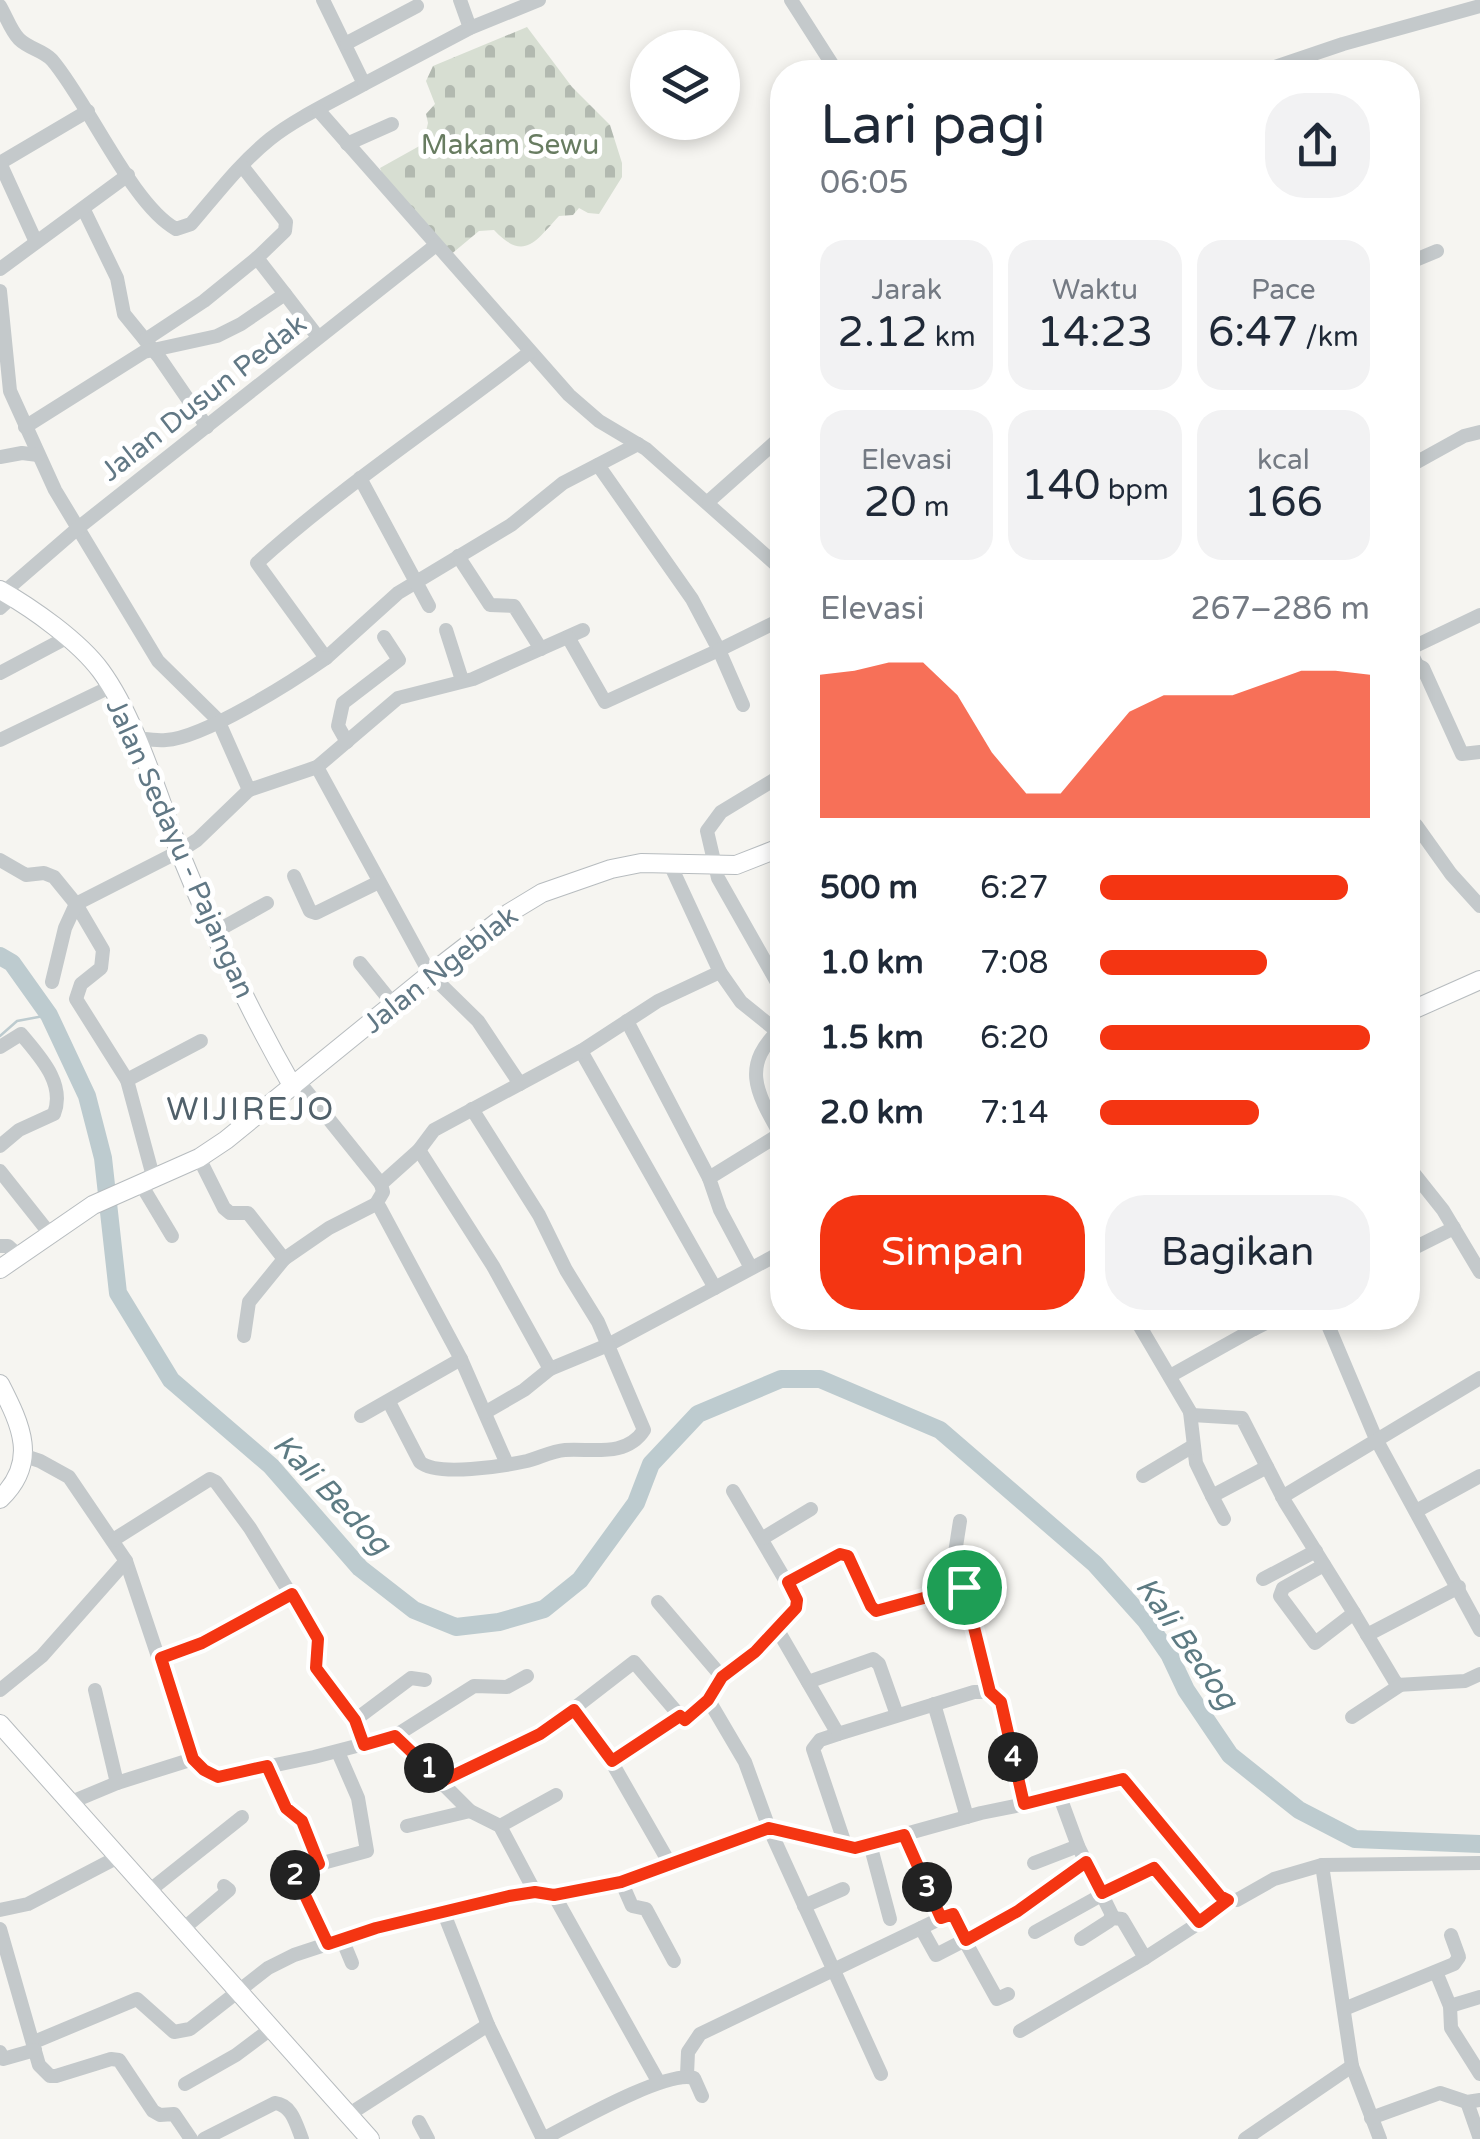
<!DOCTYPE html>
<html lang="id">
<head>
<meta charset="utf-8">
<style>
	:root { --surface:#fff; --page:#f2f2f3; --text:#1f2937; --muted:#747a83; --accent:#f43512 }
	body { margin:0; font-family:"Varela Round",sans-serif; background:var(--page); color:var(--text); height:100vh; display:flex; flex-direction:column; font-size:38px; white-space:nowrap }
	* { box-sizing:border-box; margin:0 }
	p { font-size:32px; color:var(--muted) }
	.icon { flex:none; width:55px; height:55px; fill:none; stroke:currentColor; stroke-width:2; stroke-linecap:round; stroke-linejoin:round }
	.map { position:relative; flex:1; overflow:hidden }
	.panel { position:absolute; left:770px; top:60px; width:650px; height:1270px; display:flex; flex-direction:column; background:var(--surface); border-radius:40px; box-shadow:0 5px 15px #0003 }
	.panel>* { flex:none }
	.fabs { position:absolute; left:630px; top:30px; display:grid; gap:20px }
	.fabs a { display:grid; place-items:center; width:110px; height:110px; border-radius:50%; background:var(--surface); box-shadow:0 5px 15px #0003; font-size:50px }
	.pin { position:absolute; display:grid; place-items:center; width:85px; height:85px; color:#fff; margin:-42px; border:5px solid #fff; border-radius:50%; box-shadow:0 2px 10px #0007 }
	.km { position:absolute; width:50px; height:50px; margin:-25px; border-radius:50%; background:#222; color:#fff; font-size:28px; line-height:50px; text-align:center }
	.round { display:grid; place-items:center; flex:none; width:105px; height:105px; border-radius:40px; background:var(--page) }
	.overview { display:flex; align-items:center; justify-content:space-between; height:170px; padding:0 50px }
	h1 { font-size:55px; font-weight:600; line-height:75px }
	.metrics { display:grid; grid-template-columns:repeat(3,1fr); gap:15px; height:170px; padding:10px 50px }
	.metrics div { display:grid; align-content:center; border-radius:25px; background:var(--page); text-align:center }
	.metrics b { font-size:42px; font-weight:600 }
	.metrics small { font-size:28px; font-weight:400 }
	.metrics p { font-size:28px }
	.chart { height:280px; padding:20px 50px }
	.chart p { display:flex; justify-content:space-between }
	.chart svg { width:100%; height:180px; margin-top:10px; fill:var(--accent); opacity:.7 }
	.cta { display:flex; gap:20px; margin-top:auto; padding:20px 50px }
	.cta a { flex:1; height:115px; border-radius:40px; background:var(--accent); color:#fff; font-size:40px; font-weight:600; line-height:115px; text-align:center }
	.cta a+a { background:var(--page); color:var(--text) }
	ul { padding:0 50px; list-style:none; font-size:32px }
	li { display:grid; grid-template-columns:160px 120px 1fr; align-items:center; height:75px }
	li i { height:25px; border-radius:12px; background:var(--accent) }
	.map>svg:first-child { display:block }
	.cemetery { fill:url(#cemetery-stones) }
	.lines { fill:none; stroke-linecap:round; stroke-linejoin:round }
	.stream { stroke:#bdcbcf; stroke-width:2.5 }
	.river { stroke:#bdcbcf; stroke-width:18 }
	.major-casing { stroke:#b7bcbf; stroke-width:20 }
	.minor { stroke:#c4c9cb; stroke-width:14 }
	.major { stroke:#fff; stroke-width:18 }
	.route-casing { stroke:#fff; stroke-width:20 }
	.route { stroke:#f43512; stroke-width:12 }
	.labels { text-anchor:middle; stroke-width:10; stroke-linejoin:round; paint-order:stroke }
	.park-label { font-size:28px; fill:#687c61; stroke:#fff }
	.street-label { font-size:28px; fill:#617885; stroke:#fff }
	.water-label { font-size:30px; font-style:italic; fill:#5d7b83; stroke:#fff }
	.quarter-label { font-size:32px; letter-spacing:2.5px; fill:#50606a; stroke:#fff }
</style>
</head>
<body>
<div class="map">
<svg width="1480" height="2139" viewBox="0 0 1480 2139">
	<defs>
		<pattern id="cemetery-stones" width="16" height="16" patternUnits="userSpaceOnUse" patternTransform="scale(2.5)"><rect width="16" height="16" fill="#d7ded2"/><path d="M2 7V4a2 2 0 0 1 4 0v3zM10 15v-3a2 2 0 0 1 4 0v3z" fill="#b2b9b0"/></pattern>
	</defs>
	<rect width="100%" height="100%" fill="#f6f5f1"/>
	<path class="cemetery" d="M 527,27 L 572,87 L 610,125 L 622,163 L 622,177 L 599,214 L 588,213 L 579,208 L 573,215 L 559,216 C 535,242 524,262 494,230 L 479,231 L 449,256 L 386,183 L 380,168 L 423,144 L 428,123 L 426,114 L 435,104 L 426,81 L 433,66 Z"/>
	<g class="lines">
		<path class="stream" d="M 0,1036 L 17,1021 L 49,1015"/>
		<path class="river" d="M 0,956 L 12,963 L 49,1015 L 87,1096 L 103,1158 L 118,1293 L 171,1380 L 271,1466 L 360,1568 L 414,1610 L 456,1627 L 499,1622 L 544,1609 L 580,1580 L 636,1503 L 651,1464 L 698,1414 L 781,1379 L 820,1379 L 940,1430 L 1095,1564 L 1146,1621 L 1169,1654 L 1186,1690 L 1230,1755 L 1299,1810 L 1355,1839 L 1480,1844"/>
		<defs>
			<g id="major">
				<path d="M 0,590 C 32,608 79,641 101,671 C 136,719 158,797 180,853 C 212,932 250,1012 293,1087"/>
				<path d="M 1408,1012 L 1480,980"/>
				<path d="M 0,1269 L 93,1205 L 199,1158 L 226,1140 L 430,974 L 509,913 L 542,893 L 611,869 L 641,863 L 736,865 L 782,847"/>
				<path d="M 0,1384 C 21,1425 39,1462 0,1499"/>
				<path d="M 0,1724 L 370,2139"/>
			</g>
		</defs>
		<use href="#major" class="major-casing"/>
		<g class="minor">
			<path d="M 460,0 L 470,28"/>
			<path d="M 791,0 L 837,72"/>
			<path d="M 0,6 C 6,16 11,31 19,39 C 29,49 43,50 52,60 C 88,102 132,205 176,229 L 191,224 C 216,195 240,163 270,139 C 295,119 335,100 364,84 L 323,0"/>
			<path d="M 347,43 L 417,6"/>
			<path d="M 1260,72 L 1343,44 L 1480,6"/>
			<path d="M 1355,72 L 1374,67"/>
			<path d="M 364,84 L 470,28 L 539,0"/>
			<path d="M 319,111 L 569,395 L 599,421 L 646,449 L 782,570"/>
			<path d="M 347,144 L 392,124"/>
			<path d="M 0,163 L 88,111"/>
			<path d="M 0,163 L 36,242"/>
			<path d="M 242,166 L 286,222 L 285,231 L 257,258 L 285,294"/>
			<path d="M 84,210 L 117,278 L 124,314 L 159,357 L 207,427"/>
			<path d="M 1408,263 L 1437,251"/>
			<path d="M 0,269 L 128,175"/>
			<path d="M 0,291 L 10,391 L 55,490 L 158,661 L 218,720 L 249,790 L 317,767 L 398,698 L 473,679 L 583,630"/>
			<path d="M 145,340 L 204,301 L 257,258"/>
			<path d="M 530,352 C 439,423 342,486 257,563 L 326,658 L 398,593 L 511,525 L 563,483 L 638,444"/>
			<path d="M 25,427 L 144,352 L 217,336 L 241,324 L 285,294 L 318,337"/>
			<path d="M 0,457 L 22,453 L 38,455"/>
			<path d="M 1408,467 L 1464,436 L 1480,432"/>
			<path d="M 360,478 L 429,606"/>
			<path d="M 709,501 L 782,436"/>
			<path d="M 458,556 L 490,605 L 514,606 L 541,649"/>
			<path d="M 4,592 L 78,528 L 436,245"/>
			<path d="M 0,608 L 12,597"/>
			<path d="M 446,630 L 462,680"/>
			<path d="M 568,637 L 605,702 L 719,650 L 692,599 L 598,465"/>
			<path d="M 1417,665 L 1409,649 L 1480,615"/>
			<path d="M 1408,668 L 1417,665 L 1423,668 L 1462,754 L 1480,752"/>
			<path d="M 0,673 L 66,638"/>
			<path d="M 743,705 L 719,650 L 782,619"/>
			<path d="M 135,738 C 145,739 156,741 166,740 C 204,738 293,681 326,658"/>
			<path d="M 0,740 L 110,687"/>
			<path d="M 347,742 L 338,726 L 343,703 L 399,660 L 384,637"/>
			<path d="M 317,767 L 430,974 L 478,1021 L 520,1084"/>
			<path d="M 782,775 L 721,812 L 707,831 L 718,878 L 782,991"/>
			<path d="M 1408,824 L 1416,825 L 1451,874 L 1480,906"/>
			<path d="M 0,860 L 26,875 L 44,873 L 54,877 L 76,904 L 103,950 L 101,968 L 81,984 L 76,999 L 127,1080 L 154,1180"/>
			<path d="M 294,876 L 310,911 L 316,913 L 379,882"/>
			<path d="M 215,932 L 267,903"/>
			<path d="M 360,963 L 393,1004"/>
			<path d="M 720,972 L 741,1002 L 777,1031"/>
			<path d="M 52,982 L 65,928 L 76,904 L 180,851 L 197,840 L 249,790"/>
			<path d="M 627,1021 L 709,1178"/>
			<path d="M 782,1027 C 741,1065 755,1090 780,1134 L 782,1133"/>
			<path d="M 0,1047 L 21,1034 C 39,1056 66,1083 54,1114 L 19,1130 L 0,1146"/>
			<path d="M 581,1051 L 715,1288"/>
			<path d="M 127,1080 L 201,1041"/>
			<path d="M 299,1082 L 381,1184"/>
			<path d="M 419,1150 L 493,1266 L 550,1369 L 608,1345 L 782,1252"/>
			<path d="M 199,1158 L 224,1208 L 230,1213 L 248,1213 L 284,1259 L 329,1228 L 376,1204 L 380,1208 L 461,1359 L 507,1464"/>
			<path d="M 1408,1166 L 1443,1210 L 1480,1272"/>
			<path d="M 0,1171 L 50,1234"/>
			<path d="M 142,1186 L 172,1236"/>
			<path d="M 376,1204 L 383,1192 L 381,1184 L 419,1150 L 434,1130 L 581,1051 L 658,1001 L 720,972 L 669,862"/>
			<path d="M 0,1246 L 8,1246 L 19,1256"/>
			<path d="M 1408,1251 L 1454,1228"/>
			<path d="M 751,1268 L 720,1210 L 709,1178 L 780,1134"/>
			<path d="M 1135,1318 L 1192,1415 L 1242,1418 L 1285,1502 L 1354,1613"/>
			<path d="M 1247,1318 L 1254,1329 L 1276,1318"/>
			<path d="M 1325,1318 L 1376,1439 L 1480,1630"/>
			<path d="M 875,1321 L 882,1318"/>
			<path d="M 244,1336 L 249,1302 L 284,1259"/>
			<path d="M 1170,1376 L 1254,1329"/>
			<path d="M 389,1402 L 420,1462 C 437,1477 504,1466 527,1461 C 539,1458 552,1451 565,1450 C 591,1448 626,1458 644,1430 L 598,1322 L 566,1270 L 539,1215 L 472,1109"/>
			<path d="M 486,1412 L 524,1390 L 550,1369"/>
			<path d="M 1190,1412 L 1196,1463 L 1212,1496 L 1267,1467"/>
			<path d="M 361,1416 L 461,1359"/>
			<path d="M 22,1455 L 40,1461 L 69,1477 L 126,1561 L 189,1749 L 198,1766 L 218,1777 L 314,1757 L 395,1736 L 470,1811 L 500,1826 L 535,1892"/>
			<path d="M 1143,1476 L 1193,1446"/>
			<path d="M 733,1491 L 797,1600 L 796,1608 L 776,1627 L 838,1734 L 820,1740 L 813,1749 L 846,1847"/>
			<path d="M 1212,1496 L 1224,1519"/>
			<path d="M 1282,1497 L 1480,1378"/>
			<path d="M 1418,1510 L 1480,1476"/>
			<path d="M 960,1521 L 955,1553 L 990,1692"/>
			<path d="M 763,1538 L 811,1509"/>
			<path d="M 113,1540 L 210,1479 L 216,1482 L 250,1528 L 318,1639 L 315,1668 L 355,1720 L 365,1745"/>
			<path d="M 1324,1565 L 1283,1588 L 1280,1596 L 1315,1643 L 1354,1613 L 1397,1685 L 1465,1681 L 1480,1674"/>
			<path d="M 1263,1579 L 1316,1551"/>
			<path d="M 788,1582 L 845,1554 L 877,1611 L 964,1587"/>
			<path d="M 658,1602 L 722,1677"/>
			<path d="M 776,1627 L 755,1652 L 722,1677 L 708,1699 L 745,1762 L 769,1828 L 881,2074"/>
			<path d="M 1367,1635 L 1459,1587"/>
			<path d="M 161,1658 L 202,1643 L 292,1594"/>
			<path d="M 808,1682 L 873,1659 L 879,1664 L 897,1715"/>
			<path d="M 0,1690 L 42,1656 L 126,1561"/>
			<path d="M 95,1690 L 117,1783"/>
			<path d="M 934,1704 L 967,1817"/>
			<path d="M 574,1710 L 611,1761"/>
			<path d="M 680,1716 L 688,1720 L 708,1699"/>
			<path d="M 1352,1717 L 1399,1686"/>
			<path d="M 355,1720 L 411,1678 L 425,1680"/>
			<path d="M 838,1734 L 974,1692 L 990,1692 L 1001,1702 L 1025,1804"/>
			<path d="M 395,1736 L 474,1686 L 507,1687 L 527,1676"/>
			<path d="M 267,1766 L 286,1808 L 302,1821 L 319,1864 L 367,1851 L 358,1798 L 338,1752"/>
			<path d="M 442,1781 L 541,1734 L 634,1662 L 680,1716 L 611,1761 L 670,1864"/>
			<path d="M 1060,1797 L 1078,1846 L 1112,1915 L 1109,1921 L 1081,1939"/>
			<path d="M 69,1803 L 117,1783 L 193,1759"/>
			<path d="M 407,1826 L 470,1811"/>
			<path d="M 500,1826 L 556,1795"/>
			<path d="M 903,1835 L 941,1918"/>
			<path d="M 870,1844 L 890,1919"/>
			<path d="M 1034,1863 L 1078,1846"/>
			<path d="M 319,1864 L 293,1872 L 328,1944"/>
			<path d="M 1322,1865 L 1480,1863"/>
			<path d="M 621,1881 L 632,1906 L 646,1909 L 674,1961"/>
			<path d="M 149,1891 L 242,1817"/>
			<path d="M 554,1895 L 658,2081"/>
			<path d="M 804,1906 L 843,1889"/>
			<path d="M 0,1910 L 28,1904 L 118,1857"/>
			<path d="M 443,1911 L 488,2025 L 543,2139"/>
			<path d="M 1112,1918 L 1122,1919 L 1145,1958"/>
			<path d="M 921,1928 L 936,1955 L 1000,1922 L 1086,1862"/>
			<path d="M 0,1929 L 39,2065 L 50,2076 L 56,2076 L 111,2059 L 119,2060 L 153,2111 L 160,2115 L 174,2114 L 191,2139"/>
			<path d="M 183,1929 L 229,1890 L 224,1886"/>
			<path d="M 1035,1932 L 1152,1867 L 1157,1869 L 1199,1923 L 1228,1900"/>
			<path d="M 342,1939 L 352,1963"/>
			<path d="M 1436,1972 L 1450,2006 L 1451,2028 L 1480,2074"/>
			<path d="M 1450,2006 L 1480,1997"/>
			<path d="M 1344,2009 L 1454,1964 L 1459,1957 L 1451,1935"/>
			<path d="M 1020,2031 L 1145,1958 L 1199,1923"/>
			<path d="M 34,2042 L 137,1999 L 174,2032 L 190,2029 L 268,1968 L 294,1955 L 376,1928 L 509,1897 L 535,1892 L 554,1895 L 621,1881 L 769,1828 L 855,1848 L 981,1813 L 1060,1797 L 1123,1779 L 1224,1899 L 1237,1900 L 1274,1879 L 1322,1865 L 1352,2066 L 1380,2139"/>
			<path d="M 0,2052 L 3,2059 L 35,2050"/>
			<path d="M 687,2075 L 688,2052 L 700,2034 L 950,1914 L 997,1999 L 1008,1994"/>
			<path d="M 185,2084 L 236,2055 L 272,2028"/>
			<path d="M 1467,2102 L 1480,2139"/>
			<path d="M 348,2115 L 488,2025"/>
			<path d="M 1371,2118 L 1440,2093 L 1467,2102 L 1480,2100"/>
			<path d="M 419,2122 L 428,2139"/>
			<path d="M 204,2139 L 275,2103 C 292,2105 296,2124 302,2139"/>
			<path d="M 543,2139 C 574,2123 666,2070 694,2078 L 702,2096"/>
			<path d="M 1245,2139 L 1352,2066"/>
		</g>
		<use href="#major" class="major"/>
	</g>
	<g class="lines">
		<defs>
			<path id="route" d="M 840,1554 L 848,1556 L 871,1606 L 876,1611 L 964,1587 L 990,1692 L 1001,1702 L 1024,1804 L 1123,1779 L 1220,1896 L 1228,1900 L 1199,1922 L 1154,1868 L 1102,1893 L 1086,1862 L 1018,1911 L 966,1940 L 953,1914 L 941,1918 L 904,1835 L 855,1848 L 769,1828 L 621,1882 L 554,1895 L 535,1892 L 509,1896 L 376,1928 L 328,1944 L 294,1872 L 319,1864 L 302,1821 L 286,1808 L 267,1766 L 218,1777 L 204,1770 L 193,1759 L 161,1658 L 202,1643 L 292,1594 L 318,1639 L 316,1668 L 355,1720 L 364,1745 L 395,1736 L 442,1781 L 540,1734 L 574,1710 L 612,1761 L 680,1716 L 685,1720 L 708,1700 L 722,1677 L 755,1652 L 796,1608 L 797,1600 L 788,1582 Z"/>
		</defs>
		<use href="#route" class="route-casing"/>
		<use href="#route" class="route"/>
	</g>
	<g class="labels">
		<g class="park-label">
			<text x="510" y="154">Makam Sewu</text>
		</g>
		<g class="street-label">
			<text transform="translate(203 397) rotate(-38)" y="10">Jalan Dusun Pedak</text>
			<text transform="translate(181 848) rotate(66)" y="10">Jalan Sedayu - Pajangan</text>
			<text transform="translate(440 969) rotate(-38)" y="10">Jalan Ngeblak</text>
		</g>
		<g class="water-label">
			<text transform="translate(332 1494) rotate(46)" y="10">Kali Bedog</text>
			<text transform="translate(1187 1643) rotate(55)" y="10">Kali Bedog</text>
		</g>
		<g class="quarter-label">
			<text x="251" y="1120">WIJIREJO</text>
		</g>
	</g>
</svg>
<div class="fabs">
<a><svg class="icon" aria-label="layers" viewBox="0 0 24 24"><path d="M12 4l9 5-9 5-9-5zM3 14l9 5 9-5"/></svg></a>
</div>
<div class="pin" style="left:964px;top:1587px;background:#1e9e55"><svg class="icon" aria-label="arrive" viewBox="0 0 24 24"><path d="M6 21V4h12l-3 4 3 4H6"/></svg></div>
<b class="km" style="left:429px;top:1768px">1</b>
<b class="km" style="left:295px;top:1875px">2</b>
<b class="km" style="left:927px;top:1887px">3</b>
<b class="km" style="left:1013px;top:1757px">4</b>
<section class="panel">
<div class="overview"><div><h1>Lari pagi</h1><p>06:05</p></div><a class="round"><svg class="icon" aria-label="share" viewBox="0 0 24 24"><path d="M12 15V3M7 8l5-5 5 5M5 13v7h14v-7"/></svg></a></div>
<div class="metrics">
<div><p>Jarak</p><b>2.12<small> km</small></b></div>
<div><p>Waktu</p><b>14:23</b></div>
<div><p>Pace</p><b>6:47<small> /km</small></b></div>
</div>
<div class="metrics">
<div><p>Elevasi</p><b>20<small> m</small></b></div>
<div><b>140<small> bpm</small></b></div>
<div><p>kcal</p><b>166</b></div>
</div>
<div class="chart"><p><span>Elevasi</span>267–286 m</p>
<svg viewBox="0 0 160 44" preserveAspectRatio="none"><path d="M0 44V9L10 8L20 6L30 6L40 14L50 28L60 38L70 38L80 28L90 18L100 14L110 14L120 14L130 11L140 8L150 8L160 9V44z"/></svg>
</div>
<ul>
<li><b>500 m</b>6:27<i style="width:92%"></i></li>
<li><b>1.0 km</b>7:08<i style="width:62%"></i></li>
<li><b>1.5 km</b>6:20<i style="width:100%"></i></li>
<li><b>2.0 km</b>7:14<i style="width:59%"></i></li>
</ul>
<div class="cta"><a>Simpan</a><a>Bagikan</a></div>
</section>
</div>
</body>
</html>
